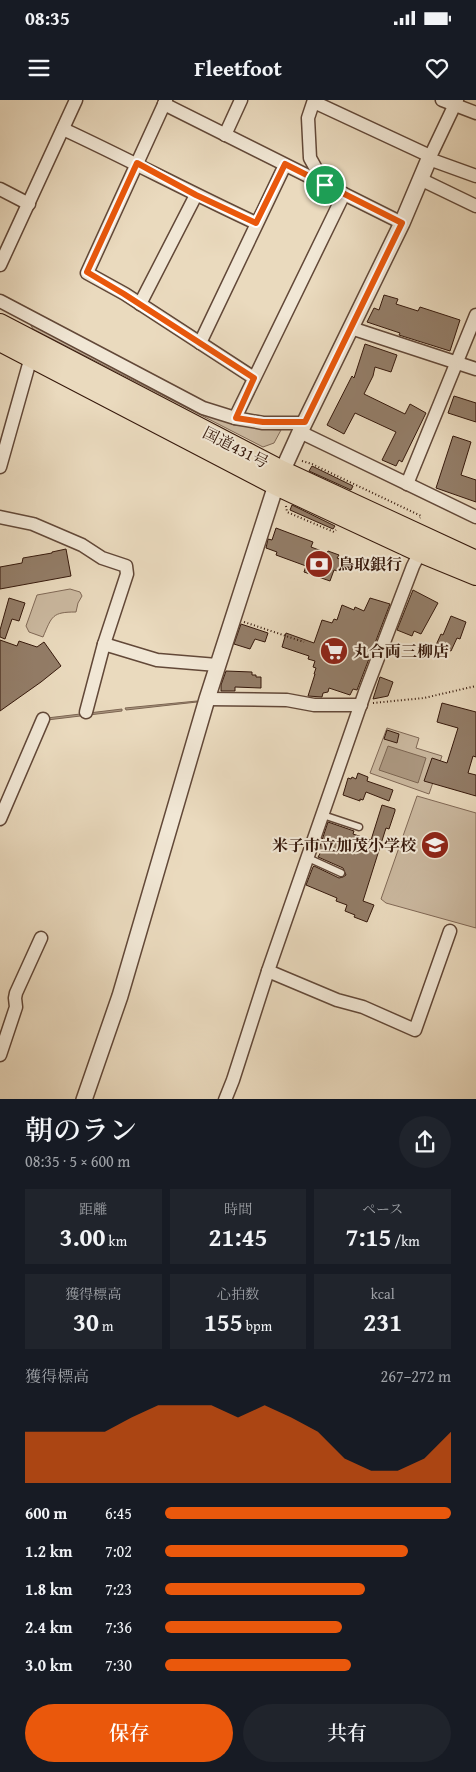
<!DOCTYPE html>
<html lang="ja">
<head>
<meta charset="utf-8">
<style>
	:root { --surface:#171b24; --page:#20242c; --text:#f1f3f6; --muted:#9ea1a6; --accent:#ea580c }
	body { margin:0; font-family:"Gentium Book Plus","Noto Serif JP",serif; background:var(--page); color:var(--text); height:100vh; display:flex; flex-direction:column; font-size:19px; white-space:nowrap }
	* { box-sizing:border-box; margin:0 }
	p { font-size:16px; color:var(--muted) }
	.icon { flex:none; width:28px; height:28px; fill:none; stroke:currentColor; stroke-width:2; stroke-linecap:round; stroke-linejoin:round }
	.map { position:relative; height:999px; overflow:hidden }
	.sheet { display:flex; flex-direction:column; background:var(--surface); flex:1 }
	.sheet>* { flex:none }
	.pin { position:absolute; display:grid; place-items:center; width:42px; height:42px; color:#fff; margin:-21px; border:2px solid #fff; border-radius:50%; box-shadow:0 1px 5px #0007 }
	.round { display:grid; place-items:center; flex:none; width:52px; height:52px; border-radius:26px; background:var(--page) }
	.head { display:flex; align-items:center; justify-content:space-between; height:85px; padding:0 25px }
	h1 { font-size:28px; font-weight:600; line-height:38px }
	.figures { display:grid; grid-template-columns:repeat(3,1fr); gap:8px; height:85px; padding:5px 25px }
	.figures div { display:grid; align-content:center; border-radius:0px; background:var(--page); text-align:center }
	.figures b { font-size:25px; font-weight:600 }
	.figures small { font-size:14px; font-weight:400 }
	.figures p { font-size:14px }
	.chart { height:140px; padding:10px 25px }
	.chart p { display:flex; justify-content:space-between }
	.chart svg { width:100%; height:90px; margin-top:5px; fill:var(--accent); opacity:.7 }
	.cta { display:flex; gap:10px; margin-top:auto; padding:10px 25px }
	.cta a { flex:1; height:58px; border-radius:30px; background:var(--accent); color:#fff; font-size:20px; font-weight:600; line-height:58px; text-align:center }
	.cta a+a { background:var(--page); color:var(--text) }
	ul { padding:0 25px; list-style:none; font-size:16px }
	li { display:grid; grid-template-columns:80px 60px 1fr; align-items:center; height:38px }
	li i { height:12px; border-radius:6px; background:var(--accent) }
	.status { display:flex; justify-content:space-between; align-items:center; height:35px; padding:0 25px; background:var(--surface); direction:ltr }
	.status svg { height:14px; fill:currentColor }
	header { display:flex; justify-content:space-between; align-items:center; height:65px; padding:0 25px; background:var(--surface); font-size:22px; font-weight:600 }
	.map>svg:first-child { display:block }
	.green { fill:#cbb9a0; stroke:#806856 }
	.water { fill:#ac9881; stroke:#7c6552 }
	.building { fill:#937d68; stroke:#35180b }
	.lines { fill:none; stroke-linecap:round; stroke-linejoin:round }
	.service-casing { stroke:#624838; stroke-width:9 }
	.minor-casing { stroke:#624838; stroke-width:15 }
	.tertiary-casing { stroke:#624838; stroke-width:18 }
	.trunk-casing { stroke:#35180b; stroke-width:22 }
	.path { stroke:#35180b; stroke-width:2; stroke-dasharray:1 2.5; stroke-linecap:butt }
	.service { stroke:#f1e7d5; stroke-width:6 }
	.minor { stroke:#f1e7d5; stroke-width:12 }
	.tertiary { stroke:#f1e7d5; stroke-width:15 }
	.trunk { stroke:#eadabe; stroke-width:20 }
	.route-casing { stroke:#fff; stroke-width:10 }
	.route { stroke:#ea580c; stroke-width:6 }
	.labels { text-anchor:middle; stroke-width:4; stroke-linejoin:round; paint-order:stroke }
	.street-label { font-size:16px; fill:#35180b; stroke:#f1e7d5 }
	.poi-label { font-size:16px; font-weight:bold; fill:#35180b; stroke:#f1e7d5; text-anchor:start }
</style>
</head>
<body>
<div class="status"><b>08:35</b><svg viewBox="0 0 49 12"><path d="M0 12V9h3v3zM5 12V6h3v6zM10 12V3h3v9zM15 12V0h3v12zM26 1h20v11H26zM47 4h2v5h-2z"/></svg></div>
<header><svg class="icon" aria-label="menu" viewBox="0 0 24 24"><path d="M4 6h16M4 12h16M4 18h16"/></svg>Fleetfoot<svg class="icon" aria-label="heart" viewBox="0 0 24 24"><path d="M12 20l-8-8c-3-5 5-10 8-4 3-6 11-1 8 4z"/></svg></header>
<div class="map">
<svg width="476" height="1000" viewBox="0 0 476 1000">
	<rect width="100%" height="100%" fill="#eadabe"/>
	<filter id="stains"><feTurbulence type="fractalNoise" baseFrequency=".004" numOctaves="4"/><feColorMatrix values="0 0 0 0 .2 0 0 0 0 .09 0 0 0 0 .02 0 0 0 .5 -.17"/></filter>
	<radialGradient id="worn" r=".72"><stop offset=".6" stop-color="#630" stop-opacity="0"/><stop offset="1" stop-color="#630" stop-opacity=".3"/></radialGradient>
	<g class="green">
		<path d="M 29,222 L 263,329 L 281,330 L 274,343 L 263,347 L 33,229 Z"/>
		<path d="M 70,489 L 80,492 L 82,496 L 78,503 L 76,512 C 52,512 52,516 43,537 L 29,532 L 26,526 L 37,495 Z"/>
		<path d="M 387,628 L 419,638 L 416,648 L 442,656 L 429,694 L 370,673 Z"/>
		<path d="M 417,696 L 476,713 L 476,828 L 386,803 L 381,799 Z"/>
	</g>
	<g class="water">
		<path d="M 197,601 L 197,602 L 126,610 L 125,608 Z"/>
		<path d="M 122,609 L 122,611 L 47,620 L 47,618 Z"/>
		<path d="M 388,646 L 426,658 L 418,683 L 379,670 Z"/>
	</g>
	<g class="building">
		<path d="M 384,195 L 398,199 L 396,204 L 418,211 L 420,207 L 460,220 L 450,251 L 399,235 L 400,233 L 367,222 L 374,208 L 379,210 Z"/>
		<path d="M 365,244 L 397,255 L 391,272 L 375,267 L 373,276 L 364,294 L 405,314 L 410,304 L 426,313 L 402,362 L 399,360 L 396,366 L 382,360 L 396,332 L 355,313 L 344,334 L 327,325 L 352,276 L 354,278 Z"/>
		<path d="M 454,296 L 476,303 L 476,322 L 448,313 Z"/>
		<path d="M 453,336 L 471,342 L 461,375 L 476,380 L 476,402 L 436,388 Z"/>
		<path d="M 312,366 L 353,386 L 351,390 L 309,371 Z"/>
		<path d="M 292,405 L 335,426 L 333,429 L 290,410 Z"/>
		<path d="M 276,428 L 313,442 L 311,447 L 327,453 L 328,451 L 339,455 L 337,458 L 342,460 L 338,471 L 334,470 L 330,481 L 304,472 L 306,466 L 276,455 L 277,452 L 266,448 L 268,439 L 272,440 Z"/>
		<path d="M 66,449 L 71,476 L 0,489 L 0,467 L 22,463 L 23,458 L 52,453 L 52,452 Z"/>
		<path d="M 413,490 L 438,503 L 421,534 L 414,531 L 412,536 L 397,530 Z"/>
		<path d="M 9,498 L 25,503 L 19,521 L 12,519 L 5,539 L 0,537 L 0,530 Z"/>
		<path d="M 370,498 L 390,504 L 357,590 L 353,589 L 350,595 L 329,588 L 328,592 L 323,593 L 322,597 L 308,596 L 315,574 L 314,574 L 316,568 L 313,567 L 315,561 L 308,559 L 309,556 L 282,547 L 286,533 L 314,543 L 322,520 L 332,523 L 334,519 L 337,520 L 342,505 L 354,510 L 355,507 L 364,511 Z"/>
		<path d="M 451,516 L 466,522 L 460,539 L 457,538 L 451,551 L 436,545 L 441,534 L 443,535 Z"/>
		<path d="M 241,524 L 268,533 L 265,542 L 255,539 L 250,549 L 234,544 Z"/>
		<path d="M 0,540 L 17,546 L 19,541 L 37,547 L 44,542 L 61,566 L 41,582 L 0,611 Z"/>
		<path d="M 226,571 L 252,572 L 252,575 L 256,575 L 256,577 L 261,577 L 261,588 L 235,587 L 235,591 L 221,591 L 221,585 Z"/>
		<path d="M 380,577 L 393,582 L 388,596 L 373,599 Z"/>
		<path d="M 442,603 L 476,612 L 476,657 L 473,656 L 468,673 L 476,675 L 476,696 L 424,681 L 432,658 L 447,663 L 458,628 L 437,622 Z"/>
		<path d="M 387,630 L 399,634 L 397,643 L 384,639 Z"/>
		<path d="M 358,673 L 368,677 L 367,681 L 393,690 L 389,701 L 366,692 L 363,700 L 360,699 L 360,701 L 343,695 L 348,678 L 351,679 L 352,677 L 356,679 Z"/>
		<path d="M 382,705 L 395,709 L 395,711 L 389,729 L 386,728 L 363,801 L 374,805 L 367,822 L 354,817 L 355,815 L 345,811 L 347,805 L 336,801 L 337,798 L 306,785 L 313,767 L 314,766 L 339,778 L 343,777 L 346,775 L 343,768 L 318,757 L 322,750 L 319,749 L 328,722 L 354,731 L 353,734 L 371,740 Z"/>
	</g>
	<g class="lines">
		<defs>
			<g id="service">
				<path d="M 323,715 L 359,727"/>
				<path d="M 308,758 L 341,773"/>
			</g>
			<g id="minor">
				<path d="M 166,0 L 87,173 L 125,194 L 254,278"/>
				<path d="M 314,0 L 308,18 L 310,58 L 325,85"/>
				<path d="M 442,0 L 476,13"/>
				<path d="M 457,0 L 429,59 L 476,76"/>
				<path d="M 314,2 L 430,56"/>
				<path d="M 164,4 L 402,123"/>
				<path d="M 63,29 C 128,59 191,93 256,123"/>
				<path d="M 225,35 L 241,0"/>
				<path d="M 420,79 L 476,106"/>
				<path d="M 0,89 L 29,104"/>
				<path d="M 0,165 L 76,0"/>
				<path d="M 0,201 L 203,308 L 235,318 L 263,323 L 305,323"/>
				<path d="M 140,204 L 196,95"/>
				<path d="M 351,228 L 476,269"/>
				<path d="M 200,243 L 285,65"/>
				<path d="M 235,318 L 344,94"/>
				<path d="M 300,332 L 476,417"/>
				<path d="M 0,367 L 31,257"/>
				<path d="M 407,384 L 476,215"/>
				<path d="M 0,417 L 33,424 L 82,445 L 102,458 L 126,466 L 127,474 L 104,544"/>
				<path d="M 420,452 L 413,466 L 365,592 L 268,871 L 337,900 L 363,907 L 415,930 L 450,831"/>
				<path d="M 207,599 L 287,600 L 314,605 L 361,605"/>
				<path d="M 86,612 L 104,544 L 157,560 L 217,565"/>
				<path d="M 0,719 L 43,619"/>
				<path d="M 0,955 L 16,907 L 15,898 L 16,893 L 41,838"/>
				<path d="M 225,1000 L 233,980 L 268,871"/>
			</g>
			<path id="tertiary" d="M 84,1000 L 120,896 L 207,599 L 276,385 L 300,332 L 402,123 L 429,59"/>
			<g id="trunk">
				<path d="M 0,224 L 282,371 L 476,461"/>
				<path d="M 0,241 L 276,385 L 420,452 L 476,475"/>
			</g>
		</defs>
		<use href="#service" class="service-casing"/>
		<use href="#minor" class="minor-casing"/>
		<use href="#tertiary" class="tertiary-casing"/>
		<use href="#trunk" class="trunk-casing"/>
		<g class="path">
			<path d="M 302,361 L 312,364 L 421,416 L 420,418"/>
			<path d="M 286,406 L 287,412 L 334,432 L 336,430"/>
			<path d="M 244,522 L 304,542"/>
			<path d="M 373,603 L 424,598 L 476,586"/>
		</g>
		<use href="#service" class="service"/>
		<use href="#minor" class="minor"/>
		<use href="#tertiary" class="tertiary"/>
		<use href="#trunk" class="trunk"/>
	</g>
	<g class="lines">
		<defs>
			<path id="route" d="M 137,63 L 196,95 L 256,123 L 285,64 L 402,123 L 305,322 L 263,322 L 236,318 L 254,278 L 124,194 L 87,172 Z"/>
		</defs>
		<use href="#route" class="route-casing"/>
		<use href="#route" class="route"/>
	</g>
	<defs>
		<symbol id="bank-disc" viewBox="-11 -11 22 22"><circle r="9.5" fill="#8f2418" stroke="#f1e7d5"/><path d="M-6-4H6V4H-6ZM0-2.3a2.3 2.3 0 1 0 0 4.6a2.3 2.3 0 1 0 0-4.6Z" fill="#fff"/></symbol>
		<symbol id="supermarket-disc" viewBox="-11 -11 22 22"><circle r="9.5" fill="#8f2418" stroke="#f1e7d5"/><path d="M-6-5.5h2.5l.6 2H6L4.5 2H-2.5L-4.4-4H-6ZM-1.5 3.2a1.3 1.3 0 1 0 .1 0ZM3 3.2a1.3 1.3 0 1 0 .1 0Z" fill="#fff"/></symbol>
		<symbol id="school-disc" viewBox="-11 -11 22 22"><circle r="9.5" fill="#8f2418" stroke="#f1e7d5"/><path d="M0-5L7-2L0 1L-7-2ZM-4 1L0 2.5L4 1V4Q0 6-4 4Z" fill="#fff"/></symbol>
	</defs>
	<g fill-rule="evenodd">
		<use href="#bank-disc" x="303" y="448" width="32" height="32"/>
		<use href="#supermarket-disc" x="318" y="535" width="32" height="32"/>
		<use href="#school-disc" x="419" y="729" width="32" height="32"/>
	</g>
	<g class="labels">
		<g class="street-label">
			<text transform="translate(236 347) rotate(27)" y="6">国道431号</text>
		</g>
		<g class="poi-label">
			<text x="338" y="470">鳥取銀行</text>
			<text x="353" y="557">丸合両三柳店</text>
			<text x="416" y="751" text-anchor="end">米子市立加茂小学校</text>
		</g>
	</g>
	<rect width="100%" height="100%" filter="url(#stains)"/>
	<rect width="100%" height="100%" fill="url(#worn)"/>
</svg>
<div class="pin" style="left:325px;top:85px;background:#1e9e55"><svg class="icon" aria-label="arrive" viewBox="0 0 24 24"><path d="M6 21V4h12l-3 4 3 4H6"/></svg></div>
</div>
<section class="sheet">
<div class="head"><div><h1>朝のラン</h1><p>08:35 · 5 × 600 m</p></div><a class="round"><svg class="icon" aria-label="share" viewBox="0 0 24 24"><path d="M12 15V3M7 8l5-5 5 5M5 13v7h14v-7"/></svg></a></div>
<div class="figures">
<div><p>距離</p><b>3.00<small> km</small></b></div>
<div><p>時間</p><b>21:45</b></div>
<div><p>ペース</p><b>7:15<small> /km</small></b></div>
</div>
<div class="figures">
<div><p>獲得標高</p><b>30<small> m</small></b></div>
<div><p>心拍数</p><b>155<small> bpm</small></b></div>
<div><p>kcal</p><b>231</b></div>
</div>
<div class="chart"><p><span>獲得標高</span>267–272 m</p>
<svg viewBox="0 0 160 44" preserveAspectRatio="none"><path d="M0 44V19L10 19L20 19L30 19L40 12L50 6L60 6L70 6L80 12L90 6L100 12L110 19L120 32L130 38L140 38L150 32L160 19V44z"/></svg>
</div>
<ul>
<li><b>600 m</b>6:45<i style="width:100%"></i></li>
<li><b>1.2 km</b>7:02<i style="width:85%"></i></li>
<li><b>1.8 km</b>7:23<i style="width:70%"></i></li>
<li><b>2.4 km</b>7:36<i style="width:62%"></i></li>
<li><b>3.0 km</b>7:30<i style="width:65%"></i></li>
</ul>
<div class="cta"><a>保存</a><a>共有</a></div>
</section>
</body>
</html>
